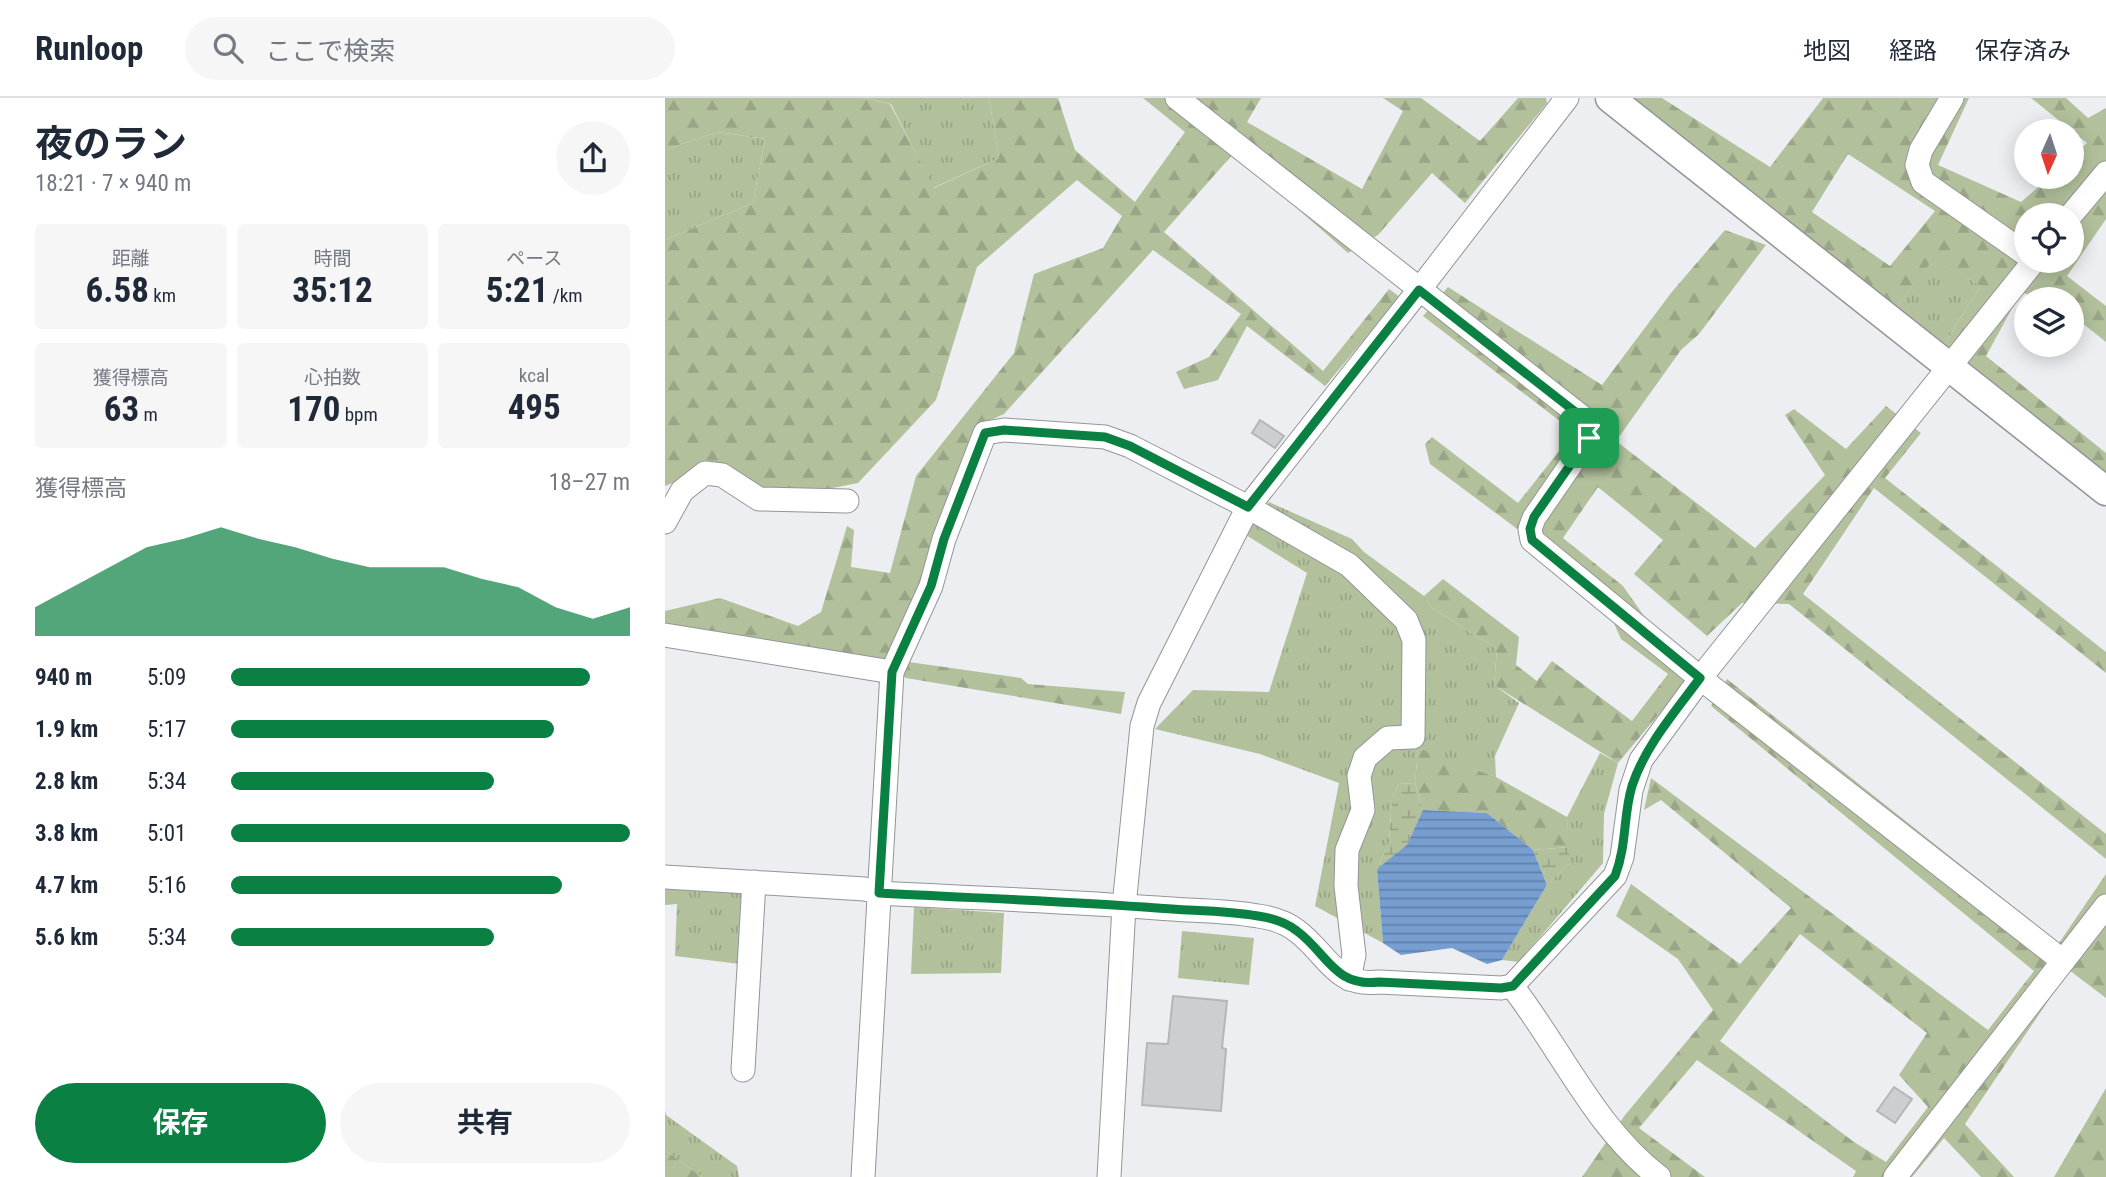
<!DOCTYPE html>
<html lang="ja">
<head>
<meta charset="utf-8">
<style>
	:root { --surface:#fff; --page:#f6f6f7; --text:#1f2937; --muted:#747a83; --line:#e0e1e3; --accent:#0b8043 }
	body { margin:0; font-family:"Roboto Condensed","Noto Sans JP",sans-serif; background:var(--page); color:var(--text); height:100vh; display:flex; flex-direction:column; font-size:26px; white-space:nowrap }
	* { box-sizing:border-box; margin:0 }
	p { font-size:23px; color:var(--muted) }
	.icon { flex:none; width:38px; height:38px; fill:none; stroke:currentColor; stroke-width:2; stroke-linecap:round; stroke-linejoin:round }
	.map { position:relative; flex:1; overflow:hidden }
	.panel { display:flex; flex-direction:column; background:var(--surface); width:665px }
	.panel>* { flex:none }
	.needle { width:46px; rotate:183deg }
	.tools { position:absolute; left:1349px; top:21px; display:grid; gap:14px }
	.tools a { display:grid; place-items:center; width:70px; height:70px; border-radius:50%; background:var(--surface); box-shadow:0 4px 18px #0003; font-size:35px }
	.pin { position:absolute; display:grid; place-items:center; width:60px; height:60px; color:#fff; margin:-30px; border-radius:14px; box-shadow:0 4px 10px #0006 }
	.round { display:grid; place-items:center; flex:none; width:74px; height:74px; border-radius:37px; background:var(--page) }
	.overview { display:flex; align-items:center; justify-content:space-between; height:119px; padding:0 35px }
	h1 { font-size:38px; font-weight:700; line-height:52px }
	.stats { display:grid; grid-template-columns:repeat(3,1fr); gap:10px; height:119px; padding:7px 35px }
	.stats div { display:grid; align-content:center; border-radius:7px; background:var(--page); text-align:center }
	.stats b { font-size:35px; font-weight:700 }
	.stats small { font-size:19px; font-weight:400 }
	.stats p { font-size:19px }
	.chart { height:196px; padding:14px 35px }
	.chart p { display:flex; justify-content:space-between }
	.chart svg { width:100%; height:126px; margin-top:7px; fill:var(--accent); opacity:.7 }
	.action { display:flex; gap:14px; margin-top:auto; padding:14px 35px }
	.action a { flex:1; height:80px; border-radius:42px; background:var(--accent); color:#fff; font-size:28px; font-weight:700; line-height:80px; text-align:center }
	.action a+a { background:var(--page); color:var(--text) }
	ul { padding:0 35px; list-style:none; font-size:23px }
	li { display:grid; grid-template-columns:112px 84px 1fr; align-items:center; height:52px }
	li i { height:18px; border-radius:9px; background:var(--accent) }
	header { display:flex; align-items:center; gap:42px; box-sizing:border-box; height:98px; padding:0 35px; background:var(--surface); border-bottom:2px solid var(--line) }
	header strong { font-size:33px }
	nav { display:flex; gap:38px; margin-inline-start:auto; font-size:24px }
	.search { width:490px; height:63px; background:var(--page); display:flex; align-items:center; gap:18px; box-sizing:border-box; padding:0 24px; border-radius:38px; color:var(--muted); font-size:26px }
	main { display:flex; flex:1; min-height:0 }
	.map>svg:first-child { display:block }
	.grass { fill:url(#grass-tufts) }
	.forest { fill:url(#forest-firs); fill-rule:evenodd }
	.wetland { fill:url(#wetland-marsh) }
	.water { fill:url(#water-rules) }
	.building { fill:#cdced1; stroke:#b4b6b8; stroke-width:2 }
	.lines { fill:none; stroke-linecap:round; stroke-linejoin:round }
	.minor-casing { stroke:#949598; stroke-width:25 }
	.tertiary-casing { stroke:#949598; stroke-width:31 }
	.minor { stroke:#fff; stroke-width:23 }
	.tertiary { stroke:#fff; stroke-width:28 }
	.route-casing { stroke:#fff; stroke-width:14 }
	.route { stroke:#0b8043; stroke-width:9 }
</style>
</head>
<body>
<header>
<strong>Runloop</strong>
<div class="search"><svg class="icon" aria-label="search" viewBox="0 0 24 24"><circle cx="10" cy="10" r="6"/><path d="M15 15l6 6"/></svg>ここで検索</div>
<nav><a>地図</a><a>経路</a><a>保存済み</a></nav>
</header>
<main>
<section class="panel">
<div class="overview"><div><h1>夜のラン</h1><p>18:21 · 7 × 940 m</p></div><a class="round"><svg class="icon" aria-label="share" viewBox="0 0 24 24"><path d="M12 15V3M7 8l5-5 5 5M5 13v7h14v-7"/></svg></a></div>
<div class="stats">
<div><p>距離</p><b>6.58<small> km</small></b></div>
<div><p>時間</p><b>35:12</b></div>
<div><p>ペース</p><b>5:21<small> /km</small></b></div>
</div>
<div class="stats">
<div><p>獲得標高</p><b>63<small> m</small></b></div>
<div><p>心拍数</p><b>170<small> bpm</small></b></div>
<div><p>kcal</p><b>495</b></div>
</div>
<div class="chart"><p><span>獲得標高</span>18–27 m</p>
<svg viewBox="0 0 160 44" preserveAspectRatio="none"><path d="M0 44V34L10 27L20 20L30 13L40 10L50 6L60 10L70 13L80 17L90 20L100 20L110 20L120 24L130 27L140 34L150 38L160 34V44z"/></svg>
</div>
<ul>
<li><b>940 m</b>5:09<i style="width:90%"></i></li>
<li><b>1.9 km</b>5:17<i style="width:81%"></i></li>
<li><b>2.8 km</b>5:34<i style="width:66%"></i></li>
<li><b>3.8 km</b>5:01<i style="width:100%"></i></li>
<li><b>4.7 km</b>5:16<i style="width:83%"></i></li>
<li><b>5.6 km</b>5:34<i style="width:66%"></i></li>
</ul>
<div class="action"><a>保存</a><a>共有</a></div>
</section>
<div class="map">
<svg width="1441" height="1079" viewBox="0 0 1441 1079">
	<defs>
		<pattern id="grass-tufts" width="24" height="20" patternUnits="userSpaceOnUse" patternTransform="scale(1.75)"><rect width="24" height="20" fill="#b2c19c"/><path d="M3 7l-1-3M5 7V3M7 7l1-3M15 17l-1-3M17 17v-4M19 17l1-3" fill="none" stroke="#99a586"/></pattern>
		<pattern id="forest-firs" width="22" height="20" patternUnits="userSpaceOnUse" patternTransform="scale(1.75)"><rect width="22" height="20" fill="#b2c19c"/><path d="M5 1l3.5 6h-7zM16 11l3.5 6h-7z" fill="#99a586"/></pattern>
		<pattern id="wetland-marsh" width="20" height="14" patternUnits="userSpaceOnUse" patternTransform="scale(1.75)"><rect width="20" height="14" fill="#b2c19c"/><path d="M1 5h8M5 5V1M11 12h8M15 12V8" fill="none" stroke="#99a586"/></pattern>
		<pattern id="water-rules" width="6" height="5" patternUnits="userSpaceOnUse" patternTransform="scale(1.75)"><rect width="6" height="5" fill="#779ed1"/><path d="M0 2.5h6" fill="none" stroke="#6180a9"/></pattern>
	</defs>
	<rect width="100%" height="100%" fill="#edeef1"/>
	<g class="grass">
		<path d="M 201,0 L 324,0 L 334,60 L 268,90 L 226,6 Z"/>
		<path d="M 52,34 L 100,41 L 88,105 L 0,142 L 0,52 Z"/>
		<path d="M 1270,158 L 1315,188 L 1278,249 L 1231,209 Z"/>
		<path d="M 604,404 L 687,441 L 699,454 L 759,498 L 767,510 L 832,551 L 829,587 L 854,605 L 830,658 L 831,679 L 753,651 L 750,685 L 734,686 L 727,700 L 724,744 L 712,771 L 718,845 L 650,808 L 674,685 L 595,656 L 490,631 L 528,592 L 604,594 L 642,475 L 581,437 Z"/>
		<path d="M 935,655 L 953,665 L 939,716 L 938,765 L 854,864 L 837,862 L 882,787 L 904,766 L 902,719 Z"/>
		<path d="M 0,786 L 78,791 L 75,866 L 10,858 L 12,806 L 0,807 Z"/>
		<path d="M 249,809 L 339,815 L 336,875 L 246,876 Z"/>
		<path d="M 517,833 L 589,840 L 584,887 L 513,880 Z"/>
		<path d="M 0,1012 L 1,1017 L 72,1068 L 74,1079 L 37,1079 L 0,1052 Z"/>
	</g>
	<g class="forest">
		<path d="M 0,0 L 201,0 L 225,6 L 269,90 L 334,60 L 324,0 L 393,0 L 410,52 L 470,104 L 520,34 L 478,0 L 596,0 L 582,24 L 697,91 L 738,13 L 718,0 L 756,0 L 815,43 L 853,0 L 881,0 L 882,5 L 800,105 L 767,75 L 713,137 L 683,155 L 569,55 L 499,134 L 658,273 L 724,191 L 735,199 L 660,288 L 582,228 L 553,282 L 519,291 L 511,274 L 544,259 L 576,216 L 488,152 L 339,316 L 312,328 L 233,545 L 244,564 L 356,580 L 363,586 L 460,594 L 456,616 L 241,580 L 222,567 L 0,531 L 0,513 L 55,500 L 133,528 L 156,514 L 182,428 L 189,432 L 186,469 L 225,475 L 251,378 L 349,255 L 369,176 L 438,150 L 457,118 L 412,82 L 312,169 L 271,302 L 193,385 L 107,402 L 47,370 L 0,388 L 0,142 L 88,105 L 100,41 L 52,34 L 0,52 Z"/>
		<path d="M 964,0 L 997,0 L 1105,69 L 1158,0 L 1304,0 L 1273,67 L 1356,104 L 1385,79 L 1407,79 L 1407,58 L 1422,45 L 1366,0 L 1401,0 L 1423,20 L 1441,10 L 1441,121 L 1402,178 L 1441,208 L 1441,244 L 1407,217 L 1407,201 L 1374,201 L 1356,194 L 1321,258 L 1441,355 L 1441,383 L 1278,249 L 1315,188 L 1270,159 L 1231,209 ZM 1183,56 L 1270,113 L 1225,168 L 1147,114 ZM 1362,117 L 1407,117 L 1407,163 L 1362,163 Z"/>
		<path d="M 1060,132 L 1101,147 L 1034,236 L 1016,252 L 951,343 L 1090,450 L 1160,377 L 1120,317 L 1129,311 L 1181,351 L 1221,308 L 1256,335 L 1220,380 L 1441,554 L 1441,575 L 1209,390 L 1138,496 L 1441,736 L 1441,761 L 1124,506 L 1077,505 L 1042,538 L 969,476 L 998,442 L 933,389 L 898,440 L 958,488 L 1023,581 L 953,665 L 829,587 L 832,551 L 767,510 L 759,498 L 778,481 L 854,539 L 851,567 L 872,583 L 887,563 L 967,623 L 1003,576 L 956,541 L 934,492 L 765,366 L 760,346 L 767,339 L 853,405 L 909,334 L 758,218 L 783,189 L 937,287 L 1006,195 Z"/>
		<path d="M 1062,581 L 1394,845 L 1441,776 L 1441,900 L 1404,872 L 1300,1026 L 1349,1079 L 1316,1079 L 1279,1040 L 1247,1079 L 1188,1079 L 1191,1073 L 1032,962 L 974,1030 L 1040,1079 L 917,1079 L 960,1017 L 1048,912 L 1013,861 L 951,818 L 966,786 L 1075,866 L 1126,810 L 996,702 L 979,712 L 986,680 L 1323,932 L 1369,873 L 1046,608 ZM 1135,836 L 1262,935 L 1234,977 L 1263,1009 L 1221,1064 L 1189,1044 L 1055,943 Z"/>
		<path d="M 753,650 L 831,679 L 902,719 L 904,749 L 868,752 L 822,715 L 758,712 L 750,685 Z"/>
		<path d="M 1441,990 L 1441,1079 L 1389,1079 Z"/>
		<path d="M 0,1052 L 37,1079 L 0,1079 Z"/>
	</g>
	<g class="wetland">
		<path d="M 750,685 L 758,712 L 742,748 L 712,771 L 724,744 L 727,700 L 734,686 Z"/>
		<path d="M 904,749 L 904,766 L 882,787 L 868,752 Z"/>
	</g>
	<path class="water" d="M 758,712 L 822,715 L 868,752 L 882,787 L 837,862 L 822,866 L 787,850 L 736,857 L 718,845 L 712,771 L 742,747 Z"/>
	<g class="building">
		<path d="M 595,322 L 619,338 L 610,350 L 587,335 Z"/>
		<path d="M 508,898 L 562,903 L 557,950 L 561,951 L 556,1013 L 477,1007 L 482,945 L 503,946 Z"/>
		<path d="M 1229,989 L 1247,1001 L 1230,1025 L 1212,1013 Z"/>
	</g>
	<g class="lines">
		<defs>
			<g id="minor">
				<path d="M 512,0 L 922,323 L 925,331 L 924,340 L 869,420 L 865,431 L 867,442 L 1035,580 L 1398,863"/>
				<path d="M 1287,0 L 1256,52 L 1252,67 L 1258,84 L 1362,157"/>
				<path d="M 1406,117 L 1441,75"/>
				<path d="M 0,424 L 17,393 L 40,375 L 57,377 L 94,401 L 182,403"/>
				<path d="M 0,537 L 227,574"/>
				<path d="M 0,779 L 200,791 L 214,795 C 306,800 399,803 492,810 C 525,813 560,812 593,818 C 607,820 621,824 632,833 C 663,856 669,889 714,884 L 836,890 L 847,888 L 950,778 L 957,759 L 966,692 L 976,662 L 1044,569 L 1369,163"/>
				<path d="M 847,888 C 896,951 930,1030 994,1079"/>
				<path d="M 78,972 L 89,784"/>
				<path d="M 198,1079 L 227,574 L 266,488 L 279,441 L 320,335 L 339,332 L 440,339 L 465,348 L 583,409 L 684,467 L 741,522 L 749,542 L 748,639 L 723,640 L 700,660 L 694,678 L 698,712 L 682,752 L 681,788 L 689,857 L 684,881"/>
				<path d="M 444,1079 L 459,808 L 477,628 L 484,605 L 583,409 L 754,192 L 902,0"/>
				<path d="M 1230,1079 L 1441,808"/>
			</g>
			<path id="tertiary" d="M 945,0 L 1441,393"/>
		</defs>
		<use href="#minor" class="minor-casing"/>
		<use href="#tertiary" class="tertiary-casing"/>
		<use href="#minor" class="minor"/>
		<use href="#tertiary" class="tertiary"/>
	</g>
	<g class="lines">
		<defs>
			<path id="route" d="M 754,192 L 922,323 L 925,331 L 924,340 L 869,419 L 865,431 L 867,442 L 1035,580 C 1010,614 980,648 967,688 C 958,718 962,747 950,778 L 848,888 L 836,890 L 714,884 C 669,889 663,856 632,833 C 621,824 607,820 593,818 C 560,812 525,813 492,810 C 399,803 306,800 214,795 L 227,574 L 266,488 L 279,441 L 320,335 L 339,332 L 440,339 L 465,348 L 583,409 Z"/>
		</defs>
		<use href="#route" class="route-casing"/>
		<use href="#route" class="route"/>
	</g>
</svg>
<div class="tools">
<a><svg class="needle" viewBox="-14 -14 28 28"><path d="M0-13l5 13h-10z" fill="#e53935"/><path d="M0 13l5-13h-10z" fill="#747a83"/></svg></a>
<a><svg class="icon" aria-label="locate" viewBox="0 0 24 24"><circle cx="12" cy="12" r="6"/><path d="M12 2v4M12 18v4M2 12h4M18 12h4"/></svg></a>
<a><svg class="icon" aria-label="layers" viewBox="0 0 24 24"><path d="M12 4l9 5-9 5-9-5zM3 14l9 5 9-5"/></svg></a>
</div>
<div class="pin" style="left:924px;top:340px;background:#1e9e55"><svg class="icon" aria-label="arrive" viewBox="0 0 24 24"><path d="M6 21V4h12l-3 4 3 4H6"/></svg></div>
</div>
</main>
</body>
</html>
